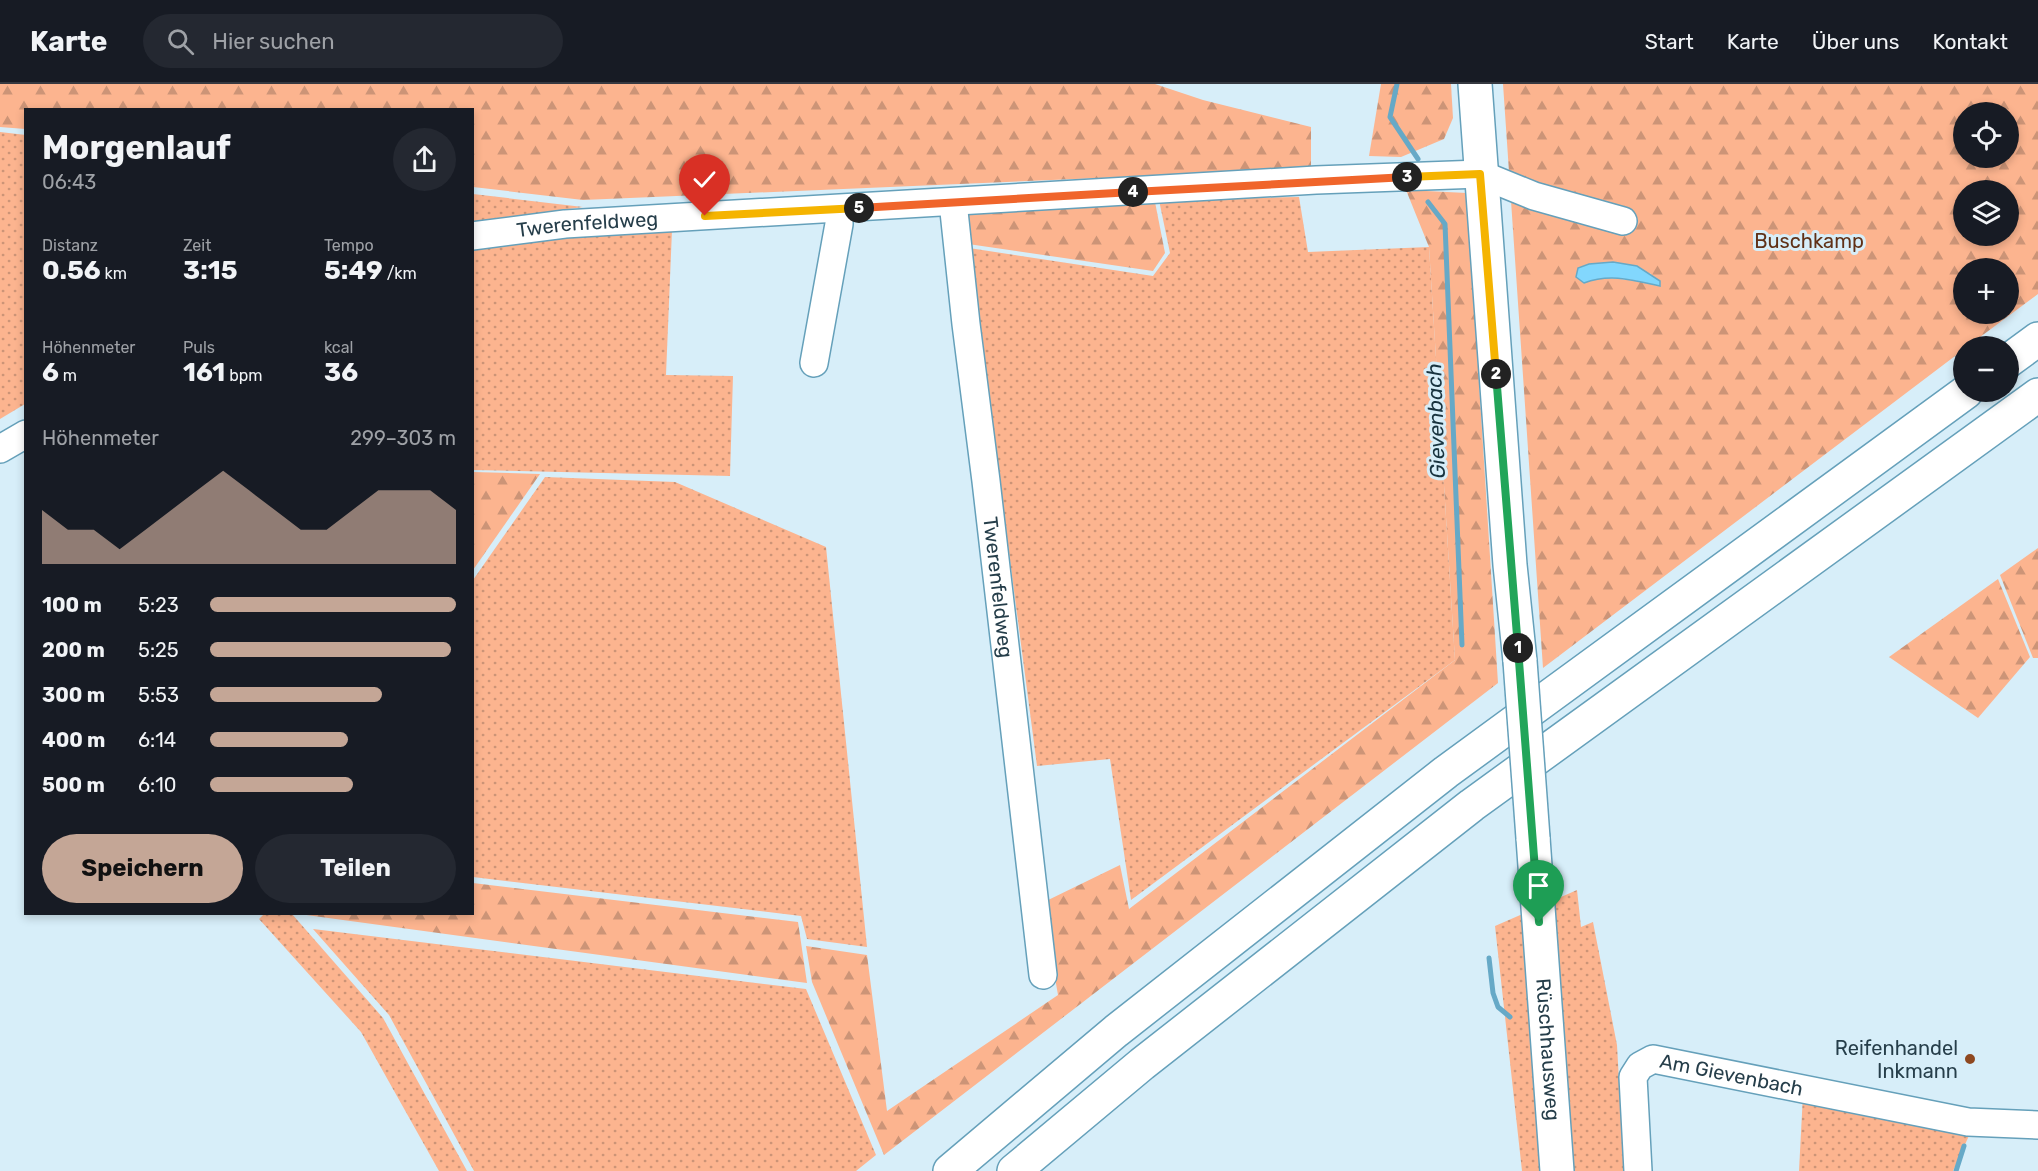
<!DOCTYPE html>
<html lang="de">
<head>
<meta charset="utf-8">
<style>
	:root { --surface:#171b24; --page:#242831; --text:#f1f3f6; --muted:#9ea1a6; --line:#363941; --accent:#c4a696 }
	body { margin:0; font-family:Rubik,sans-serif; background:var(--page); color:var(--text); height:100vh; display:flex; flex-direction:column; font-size:22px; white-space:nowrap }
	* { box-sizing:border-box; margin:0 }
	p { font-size:20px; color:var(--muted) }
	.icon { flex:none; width:33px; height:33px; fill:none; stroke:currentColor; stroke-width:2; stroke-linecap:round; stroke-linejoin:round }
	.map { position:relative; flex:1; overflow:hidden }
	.side { position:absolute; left:24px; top:24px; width:450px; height:807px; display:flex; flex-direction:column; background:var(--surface); border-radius:0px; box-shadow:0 3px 9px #0003 }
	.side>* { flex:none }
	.fabs { position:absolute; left:1953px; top:18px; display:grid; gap:12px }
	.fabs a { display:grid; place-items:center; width:66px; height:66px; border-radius:50%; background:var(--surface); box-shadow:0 3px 9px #0003; font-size:30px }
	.pin { position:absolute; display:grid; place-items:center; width:51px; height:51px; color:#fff; margin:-62px -26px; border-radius:50% 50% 50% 0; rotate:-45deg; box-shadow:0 0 6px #0007 }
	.pin .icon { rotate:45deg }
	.km { position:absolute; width:30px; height:30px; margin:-15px; border-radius:50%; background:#222; color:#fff; font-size:16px; line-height:30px; text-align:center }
	.round { display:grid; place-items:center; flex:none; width:63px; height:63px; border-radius:32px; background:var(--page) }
	.summary { display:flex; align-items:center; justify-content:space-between; height:102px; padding:0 18px }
	h1 { font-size:33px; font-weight:700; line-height:45px }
	.stats { display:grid; grid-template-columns:repeat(3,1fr); gap:9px; height:102px; padding:6px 18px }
	.stats div { display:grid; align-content:center }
	.stats b { font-size:26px; font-weight:700 }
	.stats small { font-size:16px; font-weight:400 }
	.stats p { font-size:16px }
	.chart { height:168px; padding:12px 18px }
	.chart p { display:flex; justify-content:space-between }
	.chart svg { width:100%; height:108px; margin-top:6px; fill:var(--accent); opacity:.7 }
	.action { display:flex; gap:12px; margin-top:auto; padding:12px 18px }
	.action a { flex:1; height:69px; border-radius:36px; background:var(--accent); color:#111; font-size:24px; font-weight:700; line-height:69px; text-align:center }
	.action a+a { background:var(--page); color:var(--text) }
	ul { padding:0 18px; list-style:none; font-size:20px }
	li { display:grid; grid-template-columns:96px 72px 1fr; align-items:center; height:45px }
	li i { height:15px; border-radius:8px; background:var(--accent) }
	header { display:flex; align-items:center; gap:36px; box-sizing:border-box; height:84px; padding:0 30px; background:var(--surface); border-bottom:2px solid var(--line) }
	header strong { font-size:28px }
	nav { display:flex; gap:33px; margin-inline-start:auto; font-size:21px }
	.search { width:420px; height:54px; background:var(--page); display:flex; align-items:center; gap:15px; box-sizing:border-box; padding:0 21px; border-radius:33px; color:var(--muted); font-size:22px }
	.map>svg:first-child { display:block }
	.grass { fill:url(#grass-dots) }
	.forest { fill:url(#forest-firs); fill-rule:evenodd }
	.water { fill:#82d7fd; stroke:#66a9c7; stroke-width:1.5 }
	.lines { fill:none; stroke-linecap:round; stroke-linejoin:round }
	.stream { stroke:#66a9c7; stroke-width:5 }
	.minor-casing { stroke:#65a0ba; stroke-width:30 }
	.major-casing { stroke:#65a0ba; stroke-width:36 }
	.highway-casing { stroke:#65a0ba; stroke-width:36 }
	.minor { stroke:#fff; stroke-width:27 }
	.major { stroke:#fff; stroke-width:33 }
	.highway { stroke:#fff; stroke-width:33 }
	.major-bridge-casing { stroke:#65a0ba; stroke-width:36; stroke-linecap:butt }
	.major-bridge { stroke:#fff; stroke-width:33 }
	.split-1-casing { stroke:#fff; stroke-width:12 }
	.split-2-casing { stroke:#fff; stroke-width:12 }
	.split-3-casing { stroke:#fff; stroke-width:12 }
	.split-4-casing { stroke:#fff; stroke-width:12 }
	.split-5-casing { stroke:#fff; stroke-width:12 }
	.split-6-casing { stroke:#fff; stroke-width:12 }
	.split-1 { stroke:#22a559; stroke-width:8 }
	.split-2 { stroke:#22a559; stroke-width:8 }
	.split-3 { stroke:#f5b400; stroke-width:8 }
	.split-4 { stroke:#f0652b; stroke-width:8 }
	.split-5 { stroke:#f0652b; stroke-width:8 }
	.split-6 { stroke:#f5b400; stroke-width:8 }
	.poi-dot { fill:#8e4820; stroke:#d7eef9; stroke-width:2 }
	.labels { text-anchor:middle; stroke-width:6; stroke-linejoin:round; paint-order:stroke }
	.street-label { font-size:20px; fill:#263e4a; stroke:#d7eef9 }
	.park-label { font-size:20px; fill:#603117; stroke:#d7eef9 }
	.poi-label { font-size:20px; fill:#263e4a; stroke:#d7eef9; text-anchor:end }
	.water-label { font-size:21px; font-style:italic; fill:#18333f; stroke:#d7eef9 }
</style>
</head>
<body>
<header>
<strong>Karte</strong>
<div class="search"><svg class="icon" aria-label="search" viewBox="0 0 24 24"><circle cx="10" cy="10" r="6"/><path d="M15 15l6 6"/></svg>Hier suchen</div>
<nav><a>Start</a><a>Karte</a><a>Über uns</a><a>Kontakt</a></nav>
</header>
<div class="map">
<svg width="2038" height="1087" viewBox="0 0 2038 1087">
	<defs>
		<pattern id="grass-dots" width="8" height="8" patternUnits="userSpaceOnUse" patternTransform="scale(1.5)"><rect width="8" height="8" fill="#fcb48f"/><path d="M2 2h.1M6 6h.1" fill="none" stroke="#cc9477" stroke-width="1.8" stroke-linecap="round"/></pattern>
		<pattern id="forest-firs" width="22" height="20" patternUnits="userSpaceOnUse" patternTransform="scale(1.5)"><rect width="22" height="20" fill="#fcb48f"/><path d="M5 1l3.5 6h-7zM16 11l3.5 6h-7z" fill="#cc9477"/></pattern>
	</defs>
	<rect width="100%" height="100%" fill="#d7eef9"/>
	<g class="grass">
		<path d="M 0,48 L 26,51 L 25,320 L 0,335 Z"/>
		<path d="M 473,110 L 583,123 L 473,138 Z"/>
		<path d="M 1299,113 L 1308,168 L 1429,163 L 1455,576 L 1131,816 L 1110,675 L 1037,682 L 969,164 L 1153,192 L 1170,169 L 1159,116 Z"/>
		<path d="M 672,146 L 666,291 L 733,292 L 730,392 L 473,386 L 473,160 Z"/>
		<path d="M 545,393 L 675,398 L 826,463 L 867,863 L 807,855 L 801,832 L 473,793 L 473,496 Z"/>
		<path d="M 1577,806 L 1581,843 L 1593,838 L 1617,961 L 1624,1087 L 1522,1087 L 1495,842 Z"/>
		<path d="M 264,830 L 292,830 L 383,934 L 467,1087 L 439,1087 L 361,948 L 259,835 Z"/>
		<path d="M 313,845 L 806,905 L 876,1071 L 856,1087 L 474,1087 L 389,931 Z"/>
		<path d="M 1803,1010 L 1972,1045 L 1953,1087 L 1799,1087 Z"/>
	</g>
	<g class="forest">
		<path d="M 0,0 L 1155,0 L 1203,16 L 1311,43 L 1311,85 L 583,116 L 473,103 L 472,26 L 26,26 L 25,45 L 0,43 Z"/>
		<path d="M 1381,0 L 1451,0 L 1453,34 L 1444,55 L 1401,73 L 1369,72 Z"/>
		<path d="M 1503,0 L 2038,0 L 2038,210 L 1968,262 L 1964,262 L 1963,266 L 1543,584 ZM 1964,28 L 2008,28 L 2008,74 L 1964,74 ZM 1964,106 L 2008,106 L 2008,152 L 1964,152 ZM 1964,184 L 2008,184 L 2008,230 L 1964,230 ZM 1650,189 L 1659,202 L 1638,197 L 1600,193 Z"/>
		<path d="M 1406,106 L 1467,109 L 1498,599 L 884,1071 L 812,898 L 806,862 L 867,871 L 887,1027 L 1058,911 L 1042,819 L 1120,781 L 1129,825 L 1455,576 L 1429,163 Z"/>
		<path d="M 1155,118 L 1165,169 L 1153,187 L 968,160 L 963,120 Z"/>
		<path d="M 473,388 L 540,390 L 473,486 L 472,388 Z"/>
		<path d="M 2038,464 L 2038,574 L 2033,574 L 2000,491 Z"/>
		<path d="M 1998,495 L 2030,573 L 1978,634 L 1889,573 Z"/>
		<path d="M 473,799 L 798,838 L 807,899 L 299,830 L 472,830 Z"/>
	</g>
	<path class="water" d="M 1613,178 L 1637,182 L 1660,197 L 1660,202 C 1633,196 1610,189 1584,199 L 1576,193 L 1578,184 L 1589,180 Z"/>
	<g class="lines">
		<g class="stream">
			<path d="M 1397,0 L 1390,33 L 1418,75"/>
			<path d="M 1428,118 L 1445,140 L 1462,561"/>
			<path d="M 1489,874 L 1493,909 L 1498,923 L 1510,933"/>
			<path d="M 1956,1087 L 1964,1062"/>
		</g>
		<defs>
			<g id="minor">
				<path id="s1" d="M 953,118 L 966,240 L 986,397 L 1043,891"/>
				<path id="s2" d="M 472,152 L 565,140 L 1316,96 L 1480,90 L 1534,112 L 1623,137"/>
				<path d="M 814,279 L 839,140 L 839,125"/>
				<path d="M 0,365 L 26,350"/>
				<path id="s3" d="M 1638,1087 L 1633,993 L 1640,982 L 1653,975 L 1968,1038 L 2038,1041"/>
			</g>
			<g id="major">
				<path d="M 1475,0 L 1510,481 L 1520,577"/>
				<path id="s4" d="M 1533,754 L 1557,1087"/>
			</g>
			<g id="highway">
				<path d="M 2008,277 L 2038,255"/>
				<path d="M 950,1087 L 1116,947 L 1446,688 L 1966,308"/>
				<path d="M 1014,1087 L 1142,980 L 1472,721 L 2038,311"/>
			</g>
		</defs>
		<use href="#minor" class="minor-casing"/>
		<use href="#major" class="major-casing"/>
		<use href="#highway" class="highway-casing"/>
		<use href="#minor" class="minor"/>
		<use href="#major" class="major"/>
		<use href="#highway" class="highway"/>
		<defs>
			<path id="major-bridge" d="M 1520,577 L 1533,754"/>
		</defs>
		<use href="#major-bridge" class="major-bridge-casing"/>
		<use href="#major-bridge" class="major-bridge"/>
	</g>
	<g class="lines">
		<defs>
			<path id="split-1" d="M 1518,564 L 1539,838"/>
			<path id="split-2" d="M 1496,290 L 1518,564"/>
			<path id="split-3" d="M 1407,93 L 1480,90 L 1496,290"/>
			<path id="split-4" d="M 1133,108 L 1407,93"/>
			<path id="split-5" d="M 859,124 L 1133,108"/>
			<path id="split-6" d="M 705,132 L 859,124"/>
		</defs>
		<use href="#split-1" class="split-1-casing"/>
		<use href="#split-2" class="split-2-casing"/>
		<use href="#split-3" class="split-3-casing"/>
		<use href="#split-4" class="split-4-casing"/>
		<use href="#split-5" class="split-5-casing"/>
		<use href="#split-6" class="split-6-casing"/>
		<use href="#split-1" class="split-1"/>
		<use href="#split-2" class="split-2"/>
		<use href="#split-3" class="split-3"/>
		<use href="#split-4" class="split-4"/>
		<use href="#split-5" class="split-5"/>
		<use href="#split-6" class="split-6"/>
	</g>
	<circle class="poi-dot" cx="1970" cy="975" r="6"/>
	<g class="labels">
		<g class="street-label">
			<text dy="7" stroke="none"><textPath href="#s2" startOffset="116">Twerenfeldweg</textPath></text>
			<text dy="7" stroke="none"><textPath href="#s1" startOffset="388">Twerenfeldweg</textPath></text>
			<text dy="7" stroke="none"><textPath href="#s4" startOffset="212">Rüschhausweg</textPath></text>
			<text dy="7" stroke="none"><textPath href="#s3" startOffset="202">Am Gievenbach</textPath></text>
		</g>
		<g class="park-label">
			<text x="1809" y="164">Buschkamp</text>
		</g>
		<g class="poi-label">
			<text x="1958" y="971">Reifenhandel<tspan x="1958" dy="23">Inkmann</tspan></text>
		</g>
		<g class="water-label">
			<text transform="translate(1436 337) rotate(-92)" y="7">Gievenbach</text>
		</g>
	</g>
</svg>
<div class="fabs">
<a><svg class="icon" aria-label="locate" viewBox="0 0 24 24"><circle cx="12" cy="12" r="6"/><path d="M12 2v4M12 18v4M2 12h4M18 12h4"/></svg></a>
<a><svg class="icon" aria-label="layers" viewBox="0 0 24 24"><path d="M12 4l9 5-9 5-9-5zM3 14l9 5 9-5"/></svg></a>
<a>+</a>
<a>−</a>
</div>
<div class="pin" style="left:1539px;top:838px;background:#1e9e55"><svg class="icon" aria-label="arrive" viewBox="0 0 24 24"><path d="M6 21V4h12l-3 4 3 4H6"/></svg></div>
<div class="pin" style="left:705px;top:132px;background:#d93025"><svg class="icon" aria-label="check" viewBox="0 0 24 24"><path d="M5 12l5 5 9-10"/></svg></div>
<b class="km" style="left:1518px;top:564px">1</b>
<b class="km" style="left:1496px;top:290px">2</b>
<b class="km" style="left:1407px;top:93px">3</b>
<b class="km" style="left:1133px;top:108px">4</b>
<b class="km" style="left:859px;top:124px">5</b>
<section class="side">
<div class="summary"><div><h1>Morgenlauf</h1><p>06:43</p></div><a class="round"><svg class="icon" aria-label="share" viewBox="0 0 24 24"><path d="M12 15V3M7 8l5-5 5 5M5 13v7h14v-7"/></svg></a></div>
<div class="stats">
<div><p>Distanz</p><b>0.56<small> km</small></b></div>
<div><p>Zeit</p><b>3:15</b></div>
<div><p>Tempo</p><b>5:49<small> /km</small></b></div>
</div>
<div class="stats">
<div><p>Höhenmeter</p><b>6<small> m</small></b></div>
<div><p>Puls</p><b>161<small> bpm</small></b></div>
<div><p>kcal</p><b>36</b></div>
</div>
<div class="chart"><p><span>Höhenmeter</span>299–303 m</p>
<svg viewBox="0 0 160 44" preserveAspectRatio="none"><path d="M0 44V22L10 30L20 30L30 38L40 30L50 22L60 14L70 6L80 14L90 22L100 30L110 30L120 22L130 14L140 14L150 14L160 22V44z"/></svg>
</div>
<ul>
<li><b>100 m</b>5:23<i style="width:100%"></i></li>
<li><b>200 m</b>5:25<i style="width:98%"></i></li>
<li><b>300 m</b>5:53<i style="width:70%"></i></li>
<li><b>400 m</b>6:14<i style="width:56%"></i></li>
<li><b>500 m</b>6:10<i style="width:58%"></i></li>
</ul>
<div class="action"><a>Speichern</a><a>Teilen</a></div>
</section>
</div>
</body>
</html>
